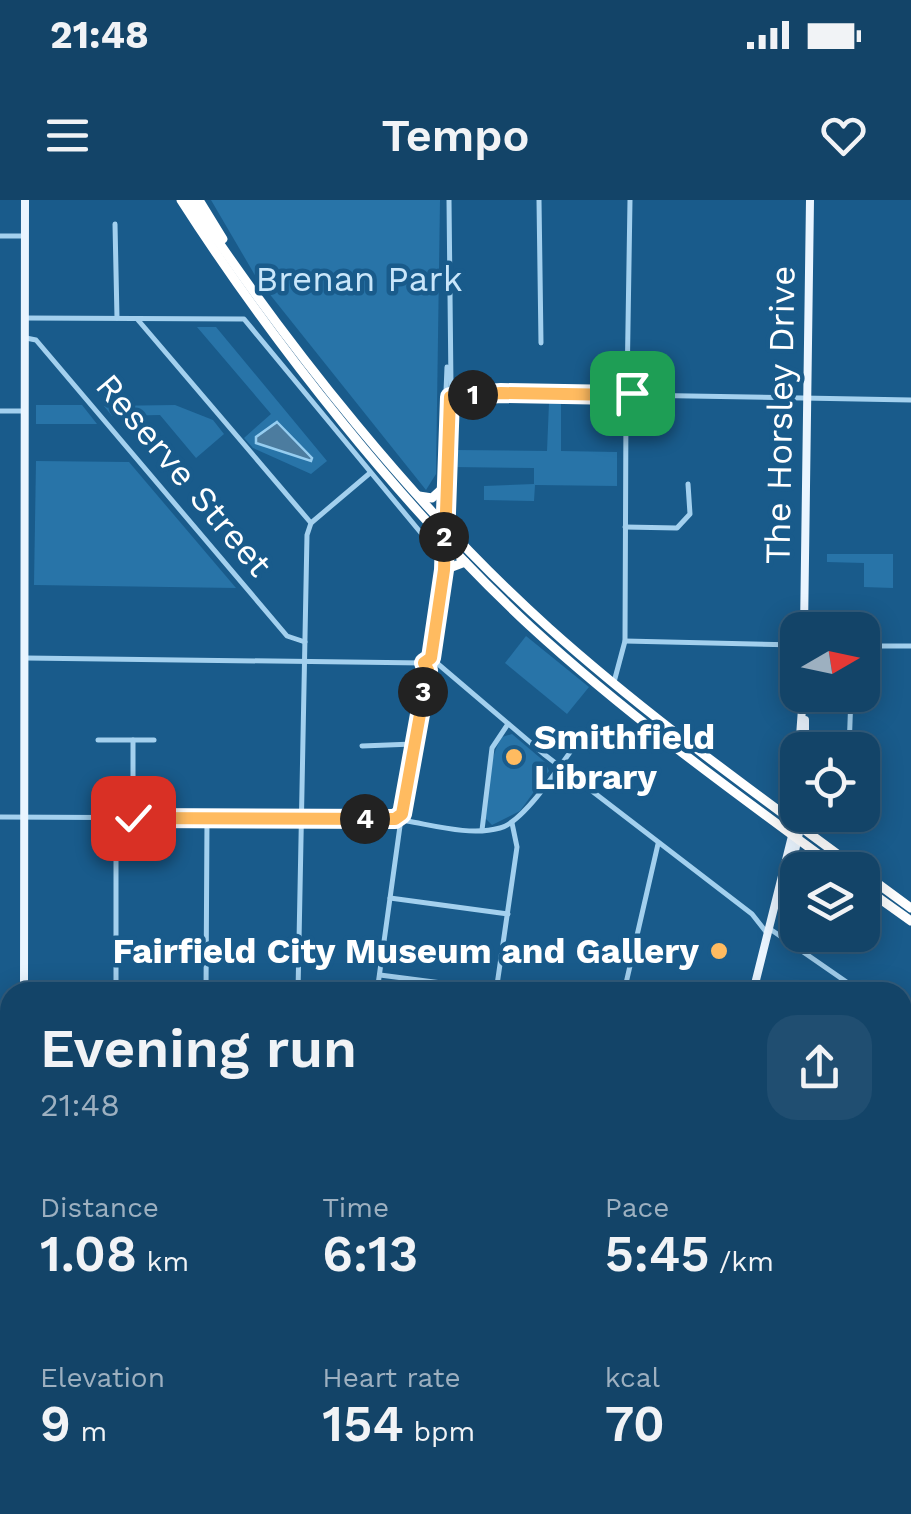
<!DOCTYPE html>
<html lang="en">
<head>
<meta charset="utf-8">
<style>
	:root { --surface:#134468; --page:#204e71; --text:#f1f3f6; --muted:#9db0c0; --line:#325c7c }
	body { margin:0; font-family:"Work Sans",sans-serif; background:var(--page); color:var(--text); height:100vh; display:flex; flex-direction:column; font-size:38px; white-space:nowrap }
	* { box-sizing:border-box; margin:0 }
	p { font-size:32px; color:var(--muted) }
	.icon { flex:none; width:55px; height:55px; fill:none; stroke:currentColor; stroke-width:2; stroke-linecap:round; stroke-linejoin:round }
	.map { position:relative; flex:1; overflow:hidden }
	.panel { position:absolute; left:0px; top:782px; width:912px; height:532px; display:flex; flex-direction:column; background:var(--surface); border-radius:30px 30px 0 0; box-shadow:0 5px 25px #0003,0 0 0 2px var(--line) }
	.panel>* { flex:none }
	.needle { width:65px; rotate:81deg }
	.controls { position:absolute; left:780px; top:412px; display:grid; gap:20px }
	.controls a { display:grid; place-items:center; width:100px; height:100px; border-radius:20px; background:var(--surface); box-shadow:0 5px 25px #0003,0 0 0 2px var(--line); font-size:50px }
	.pin { position:absolute; display:grid; place-items:center; width:85px; height:85px; color:#fff; margin:-42px; border-radius:20px; box-shadow:0 5px 15px #0006 }
	.km { position:absolute; width:50px; height:50px; margin:-25px; border-radius:50%; background:#222; color:#fff; font-size:28px; line-height:50px; text-align:center }
	.round { display:grid; place-items:center; flex:none; width:105px; height:105px; border-radius:30px; background:var(--page) }
	.headline { display:flex; align-items:center; justify-content:space-between; height:170px; padding:0 40px }
	h1 { font-size:55px; font-weight:600; line-height:75px }
	.figures { display:grid; grid-template-columns:repeat(3,1fr); gap:15px; height:170px; padding:10px 40px }
	.figures div { display:grid; align-content:center }
	.figures b { font-size:50px; font-weight:600 }
	.figures small { font-size:28px; font-weight:400 }
	.figures p { font-size:28px }
	.status { display:flex; justify-content:space-between; align-items:center; height:70px; padding:0 50px; background:var(--surface); direction:ltr }
	.status svg { height:28px; fill:currentColor }
	header { display:flex; justify-content:space-between; align-items:center; height:130px; padding:0 40px; background:var(--surface); font-size:45px; font-weight:600 }
	.map>svg:first-child { display:block }
	.green { fill:#2874a8 }
	.water { fill:#4c7c9f; stroke:#96cdf0; stroke-width:2.5 }
	.lines { fill:none; stroke-linecap:round; stroke-linejoin:round }
	.stream { stroke:#96cdf0; stroke-width:2.5 }
	.minor { stroke:#a3d0ee; stroke-width:5 }
	.major { stroke:#eaf5ff; stroke-width:8 }
	.highway { stroke:#fff; stroke-width:9 }
	.route-casing { stroke:#fff; stroke-width:20 }
	.route { stroke:#ffbb60; stroke-width:12 }
	.poi-dot { fill:#ffbb60; stroke:#195b8b; stroke-width:4 }
	.labels { text-anchor:middle; stroke-width:9; stroke-linejoin:round; paint-order:stroke }
	.park-label { font-size:35px; fill:#c9e6fa; stroke:#195b8b }
	.street-label { font-size:35px; fill:#fff; stroke:#195b8b }
	.poi-label { font-size:35px; font-weight:bold; fill:#fff; stroke:#195b8b; text-anchor:start }
</style>
</head>
<body>
<div class="status"><b>21:48</b><svg viewBox="0 0 49 12"><path d="M0 12V9h3v3zM5 12V6h3v6zM10 12V3h3v9zM15 12V0h3v12zM26 1h20v11H26zM47 4h2v5h-2z"/></svg></div>
<header><svg class="icon" aria-label="menu" viewBox="0 0 24 24"><path d="M4 6h16M4 12h16M4 18h16"/></svg>Tempo<svg class="icon" aria-label="heart" viewBox="0 0 24 24"><path d="M12 20l-8-8c-3-5 5-10 8-4 3-6 11-1 8 4z"/></svg></header>
<div class="map">
<svg width="911" height="1314" viewBox="0 0 911 1314">
	<rect width="100%" height="100%" fill="#195b8b"/>
	<g class="green">
		<path d="M 211,0 L 440,0 L 436,274 L 426,290 L 256,77 Z"/>
		<path d="M 197,127 L 216,127 L 327,261 L 311,274 L 253,248 L 244,238 L 271,214 Z"/>
		<path d="M 549,203 L 561,203 L 561,251 L 617,252 L 617,286 L 535,285 L 534,301 L 484,300 L 484,286 L 534,284 L 534,268 L 453,267 L 454,250 L 547,251 Z"/>
		<path d="M 36,205 L 82,205 L 97,224 L 36,224 Z"/>
		<path d="M 175,205 L 213,220 L 224,234 L 196,258 L 160,215 L 112,216 L 104,206 Z"/>
		<path d="M 36,261 L 129,262 L 236,388 L 34,385 Z"/>
		<path d="M 827,354 L 893,354 L 893,388 L 864,387 L 864,363 L 827,362 Z"/>
		<path d="M 526,436 L 589,487 L 567,514 L 505,463 Z"/>
		<path d="M 512,534 L 545,562 L 549,571 L 520,611 L 492,625 L 485,618 C 485,595 489,557 502,537 Z"/>
		<path d="M 902,959 L 905,966 L 911,959 L 911,1314 L 856,1314 L 858,1305 L 902,1305 Z"/>
	</g>
	<g class="water">
		<path d="M 277,222 L 312,258 L 311,261 L 256,243 L 256,237 Z"/>
		<path d="M 911,1087 L 911,1180 L 903,1181 L 903,1100 Z"/>
	</g>
	<g class="lines">
		<g class="stream">
			<path d="M 902,971 L 911,977"/>
			<path d="M 902,1021 L 911,1004"/>
			<path d="M 902,1254 L 902,1275"/>
			<path d="M 888,1314 L 890,1305"/>
		</g>
		<g class="minor">
			<path d="M 449,0 L 451,187"/>
			<path d="M 539,0 L 541,143"/>
			<path d="M 115,24 L 117,118"/>
			<path d="M 0,36 L 25,36"/>
			<path d="M 26,118 L 244,119 L 426,339"/>
			<path d="M 138,120 L 311,323"/>
			<path d="M 26,138 L 36,140 L 287,436 L 305,442"/>
			<path d="M 627,189 L 630,0"/>
			<circle cx="626" cy="196" r="6"/>
			<path d="M 453,190 L 620,195"/>
			<path d="M 453,195 L 483,194"/>
			<path d="M 632,195 L 911,200"/>
			<path d="M 0,211 L 24,211"/>
			<path d="M 445,216 L 447,167"/>
			<path d="M 444,321 L 450,197"/>
			<path d="M 625,327 L 677,328 L 690,314 L 688,284"/>
			<path d="M 625,441 L 798,445"/>
			<path d="M 862,446 L 911,446"/>
			<path d="M 26,458 L 424,463"/>
			<path d="M 431,458 L 545,555 L 752,714 L 767,733"/>
			<path d="M 431,458 L 444,342"/>
			<path d="M 614,482 L 625,441 L 626,202"/>
			<path d="M 98,540 L 154,540"/>
			<path d="M 133,540 L 133,618"/>
			<path d="M 362,546 L 413,544"/>
			<path d="M 849,550 L 851,495"/>
			<path d="M 402,614 L 428,470"/>
			<path d="M 0,617 L 395,619"/>
			<path d="M 407,621 C 436,626 471,636 500,628 C 525,622 566,557 582,535"/>
			<path d="M 482,630 L 492,548 L 508,524"/>
			<path d="M 390,698 L 508,714"/>
			<path d="M 770,729 L 861,792"/>
			<path d="M 380,775 L 488,789 L 497,785 L 517,647 L 512,623"/>
			<path d="M 116,792 L 116,618"/>
			<path d="M 206,792 L 207,619"/>
			<path d="M 298,792 L 307,335 L 311,323 L 370,273"/>
			<path d="M 377,792 L 400,626"/>
			<path d="M 624,792 L 658,644"/>
			<path d="M 902,821 L 911,827"/>
			<path d="M 0,1088 L 10,1089"/>
			<path d="M 0,1262 L 10,1263"/>
			<path d="M 162,1305 L 163,1314"/>
			<path d="M 393,1305 L 411,1314"/>
			<path d="M 759,1305 L 797,1314"/>
			<path d="M 306,1314 L 307,1305"/>
			<path d="M 506,1314 L 508,1305"/>
			<path d="M 854,1314 L 856,1305"/>
		</g>
		<g class="major">
			<path d="M 804,430 L 810,0"/>
			<path d="M 805,520 L 805,550"/>
			<path d="M 799,550 L 803,495"/>
			<path d="M 793,660 L 809,656 L 822,660"/>
			<path d="M 778,699 L 793,660 L 803,615"/>
			<path d="M 24,792 L 25,0"/>
			<path d="M 753,792 L 792,636 L 798,587"/>
			<path d="M 21,1314 L 21,1305"/>
			<path d="M 634,1314 L 636,1305"/>
		</g>
		<g class="highway">
			<path d="M 181,0 C 274,145 404,309 531,427 C 627,515 735,593 840,670"/>
			<path d="M 190,0 C 288,147 417,310 549,428 C 646,515 754,592 859,670"/>
			<path d="M 199,0 L 223,39"/>
			<path d="M 419,296 L 432,298 L 444,287"/>
			<path d="M 444,370 L 465,362"/>
			<path d="M 862,672 L 911,708"/>
			<path d="M 862,686 L 911,721"/>
		</g>
	</g>
	<g class="lines">
		<defs>
			<path id="route" d="M 133,618 L 395,619 L 402,614 L 428,470 L 424,463 L 431,458 L 444,370 L 450,197 L 501,193 L 620,195 L 627,190 L 632,193"/>
		</defs>
		<use href="#route" class="route-casing"/>
		<use href="#route" class="route"/>
	</g>
	<g class="poi-dot">
		<circle cx="514" cy="557" r="10"/>
		<circle cx="719" cy="751" r="10"/>
	</g>
	<g class="labels">
		<g class="park-label">
			<text x="359" y="91">Brenan Park</text>
		</g>
		<g class="street-label">
			<text transform="translate(780 215) rotate(-89)" y="12">The Horsley Drive</text>
			<text transform="translate(184 275) rotate(50)" y="12">Reserve Street</text>
		</g>
		<g class="poi-label">
			<text x="534" y="549">Smithfield<tspan x="534" dy="40">Library</tspan></text>
			<text x="699" y="763" text-anchor="end">Fairfield City Museum and Gallery</text>
		</g>
	</g>
</svg>
<div class="controls">
<a><svg class="needle" viewBox="-14 -14 28 28"><path d="M0-13l5 13h-10z" fill="#e53935"/><path d="M0 13l5-13h-10z" fill="#9db0c0"/></svg></a>
<a><svg class="icon" aria-label="locate" viewBox="0 0 24 24"><circle cx="12" cy="12" r="6"/><path d="M12 2v4M12 18v4M2 12h4M18 12h4"/></svg></a>
<a><svg class="icon" aria-label="layers" viewBox="0 0 24 24"><path d="M12 4l9 5-9 5-9-5zM3 14l9 5 9-5"/></svg></a>
</div>
<div class="pin" style="left:632px;top:193px;background:#1e9e55"><svg class="icon" aria-label="arrive" viewBox="0 0 24 24"><path d="M6 21V4h12l-3 4 3 4H6"/></svg></div>
<div class="pin" style="left:133px;top:618px;background:#d93025"><svg class="icon" aria-label="check" viewBox="0 0 24 24"><path d="M5 12l5 5 9-10"/></svg></div>
<b class="km" style="left:473px;top:195px">1</b>
<b class="km" style="left:444px;top:337px">2</b>
<b class="km" style="left:423px;top:492px">3</b>
<b class="km" style="left:365px;top:619px">4</b>
<section class="panel">
<div class="headline"><div><h1>Evening run</h1><p>21:48</p></div><a class="round"><svg class="icon" aria-label="share" viewBox="0 0 24 24"><path d="M12 15V3M7 8l5-5 5 5M5 13v7h14v-7"/></svg></a></div>
<div class="figures">
<div><p>Distance</p><b>1.08<small> km</small></b></div>
<div><p>Time</p><b>6:13</b></div>
<div><p>Pace</p><b>5:45<small> /km</small></b></div>
</div>
<div class="figures">
<div><p>Elevation</p><b>9<small> m</small></b></div>
<div><p>Heart rate</p><b>154<small> bpm</small></b></div>
<div><p>kcal</p><b>70</b></div>
</div>
</section>
</div>
</body>
</html>
